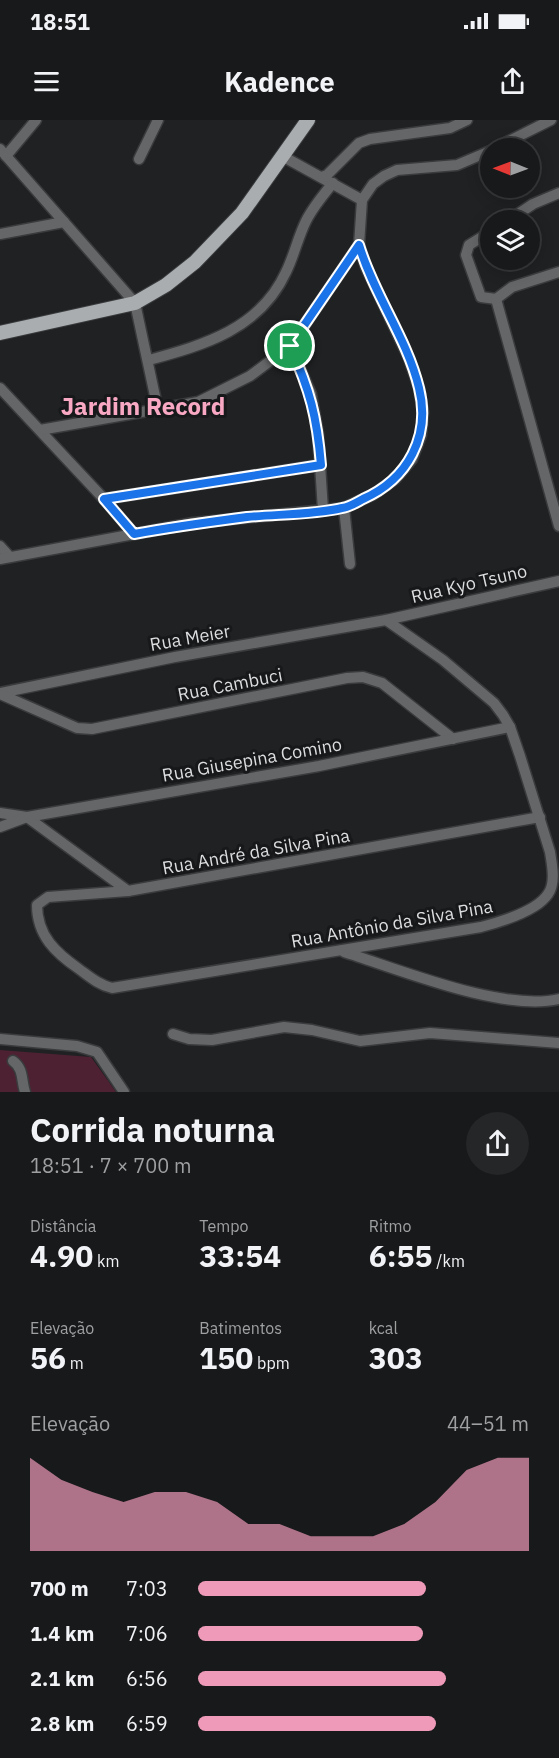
<!DOCTYPE html>
<html lang="pt">
<head>
<meta charset="utf-8">
<style>
	:root { --surface:#17191a; --page:#242627; --text:#f1f3f6; --muted:#9ea0a2; --line:#363839; --accent:#ef9ab8 }
	body { margin:0; font-family:"IBM Plex Sans",sans-serif; background:var(--page); color:var(--text); height:100vh; display:flex; flex-direction:column; font-size:22px; white-space:nowrap }
	* { box-sizing:border-box; margin:0 }
	p { font-size:20px; color:var(--muted) }
	.icon { flex:none; width:33px; height:33px; fill:none; stroke:currentColor; stroke-width:2; stroke-linecap:round; stroke-linejoin:round }
	.map { position:relative; height:972px; overflow:hidden }
	.side { display:flex; flex-direction:column; background:var(--surface); flex:1 }
	.side>* { flex:none }
	.needle { width:39px; rotate:271deg }
	.tools { position:absolute; left:480px; top:18px; display:grid; gap:12px }
	.tools a { display:grid; place-items:center; width:60px; height:60px; border-radius:50%; background:var(--surface); box-shadow:0 3px 15px #0003,0 0 0 2px var(--line); font-size:30px }
	.pin { position:absolute; display:grid; place-items:center; width:51px; height:51px; color:#fff; margin:-26px; border:3px solid #fff; border-radius:50%; box-shadow:0 2px 6px #0007 }
	.round { display:grid; place-items:center; flex:none; width:63px; height:63px; border-radius:32px; background:var(--page) }
	.head { display:flex; align-items:center; justify-content:space-between; height:102px; padding:0 30px }
	h1 { font-size:33px; font-weight:800; line-height:45px }
	.stats { display:grid; grid-template-columns:repeat(3,1fr); gap:9px; height:102px; padding:6px 30px }
	.stats div { display:grid; align-content:center }
	.stats b { font-size:30px; font-weight:800 }
	.stats small { font-size:16px; font-weight:400 }
	.stats p { font-size:16px }
	.chart { height:168px; padding:12px 30px }
	.chart p { display:flex; justify-content:space-between }
	.chart svg { width:100%; height:108px; margin-top:6px; fill:var(--accent); opacity:.7 }
	ul { padding:0 30px; list-style:none; font-size:20px }
	li { display:grid; grid-template-columns:96px 72px 1fr; align-items:center; height:45px }
	li i { height:15px; border-radius:8px; background:var(--accent) }
	.status { display:flex; justify-content:space-between; align-items:center; height:42px; padding:0 30px; background:var(--surface); direction:ltr }
	.status svg { height:16px; fill:currentColor }
	header { display:flex; justify-content:space-between; align-items:center; height:78px; padding:0 30px; background:var(--surface); font-size:27px; font-weight:800 }
	.map>svg:first-child { display:block }
	.green { fill:#4d2132 }
	.lines { fill:none; stroke-linecap:round; stroke-linejoin:round }
	.minor-casing { stroke:#393b3d; stroke-width:13 }
	.major-casing { stroke:#393b3d; stroke-width:16 }
	.minor { stroke:#656667; stroke-width:10 }
	.major { stroke:#aaadaf; stroke-width:14 }
	.route-casing { stroke:#fff; stroke-width:12 }
	.route { stroke:#1a73e8; stroke-width:8 }
	.labels { text-anchor:middle; stroke-width:6; stroke-linejoin:round; paint-order:stroke }
	.street-label { font-size:18px; fill:#dbddde; stroke:#16181a }
	.district-label { font-size:24px; font-weight:bold; fill:#f8a8c3; stroke:#16181a }
</style>
</head>
<body>
<div class="status"><b>18:51</b><svg viewBox="0 0 49 12"><path d="M0 12V9h3v3zM5 12V6h3v6zM10 12V3h3v9zM15 12V0h3v12zM26 1h20v11H26zM47 4h2v5h-2z"/></svg></div>
<header><svg class="icon" aria-label="menu" viewBox="0 0 24 24"><path d="M4 6h16M4 12h16M4 18h16"/></svg>Kadence<svg class="icon" aria-label="share" viewBox="0 0 24 24"><path d="M12 15V3M7 8l5-5 5 5M5 13v7h14v-7"/></svg></header>
<div class="map">
<svg width="559" height="972" viewBox="0 0 559 972">
	<rect width="100%" height="100%" fill="#1f2123"/>
	<path class="green" d="M 0,930 L 91,937 L 116,972 L 0,972 Z"/>
	<g class="lines">
		<defs>
			<g id="minor">
				<path d="M 495,28 L 551,0"/>
				<path d="M 0,29 L 135,183 L 158,290"/>
				<path d="M 6,36 L 36,0"/>
				<path d="M 284,37 L 362,80"/>
				<path d="M 139,39 L 158,0"/>
				<path d="M 322,57 L 327,55 L 359,23 L 370,19 L 450,8 L 467,0"/>
				<path d="M 509,100 L 533,84 L 559,73"/>
				<path d="M 490,112 L 469,125 L 466,135 L 481,177 L 496,179"/>
				<path d="M 0,114 L 64,102"/>
				<path d="M 496,179 L 559,406"/>
				<path d="M 496,179 L 512,167 L 559,152"/>
				<path d="M 290,226 L 311,274 L 318,314 L 323,390"/>
				<path d="M 149,240 C 204,225 260,209 286,152 C 294,136 298,117 306,101 C 313,87 323,75 333,63"/>
				<path d="M 0,268 L 104,379 L 134,414"/>
				<path d="M 40,310 L 198,282 L 250,256 L 290,226 L 359,125"/>
				<path d="M 104,379 L 320,345"/>
				<path d="M 344,388 L 350,444"/>
				<path d="M 0,426 L 10,437"/>
				<path d="M 0,439 L 193,403 L 344,388 L 374,374 L 395,359 L 412,339 L 421,315 L 423,292 L 419,268 L 409,238 L 366,147 L 359,125 L 362,80 L 373,64 L 384,56 L 397,50 L 457,45 L 490,31"/>
				<path d="M 0,573 L 175,537 L 386,500 L 559,461"/>
				<path d="M 0,574 L 77,608 L 92,609 L 347,558 L 363,557 L 382,563 L 453,619"/>
				<path d="M 0,693 L 27,697 L 128,771 L 540,697"/>
				<path d="M 0,707 L 27,697 L 319,646 L 510,607"/>
				<path d="M 128,771 L 48,777 L 37,785 C 37,816 56,833 79,849 C 90,857 99,865 112,868 L 481,807 C 500,802 537,791 548,774 C 556,763 552,745 550,732 L 520,636 L 510,607 L 503,595 L 494,583 L 443,540 L 386,500"/>
				<path d="M 344,832 C 401,850 503,892 559,879"/>
				<path d="M 173,914 L 189,919 L 212,920 L 284,907 L 312,910 L 360,921 L 430,913 L 559,923"/>
				<path d="M 0,919 L 77,926 L 97,932 L 124,972"/>
				<path d="M 13,941 C 24,949 21,960 25,972"/>
			</g>
			<path id="major" d="M 0,213 L 135,183 L 166,165 L 195,142 L 242,93 L 308,0"/>
		</defs>
		<use href="#minor" class="minor-casing"/>
		<use href="#major" class="major-casing"/>
		<use href="#minor" class="minor"/>
		<use href="#major" class="major"/>
	</g>
	<g class="lines">
		<defs>
			<path id="route" d="M 359,125 C 374,175 407,218 419,268 C 431,316 408,359 363,379 C 357,382 350,387 342,388 C 312,395 278,394 247,397 C 209,402 172,407 134,414 L 104,379 L 321,345 C 317,297 310,270 290,226 Z"/>
		</defs>
		<use href="#route" class="route-casing"/>
		<use href="#route" class="route"/>
	</g>
	<g class="labels">
		<g class="street-label">
			<text transform="translate(469 464) rotate(-13)" y="6">Rua Kyo Tsuno</text>
			<text transform="translate(190 518) rotate(-10)" y="6">Rua Meier</text>
			<text transform="translate(230 565) rotate(-11)" y="6">Rua Cambuci</text>
			<text transform="translate(252 640) rotate(-10)" y="6">Rua Giusepina Comino</text>
			<text transform="translate(256 732) rotate(-10)" y="6">Rua André da Silva Pina</text>
			<text transform="translate(392 804) rotate(-10)" y="6">Rua Antônio da Silva Pina</text>
		</g>
		<g class="district-label">
			<text x="143" y="295">Jardim Record</text>
		</g>
	</g>
</svg>
<div class="tools">
<a><svg class="needle" viewBox="-14 -14 28 28"><path d="M0-13l5 13h-10z" fill="#e53935"/><path d="M0 13l5-13h-10z" fill="#9ea0a2"/></svg></a>
<a><svg class="icon" aria-label="layers" viewBox="0 0 24 24"><path d="M12 4l9 5-9 5-9-5zM3 14l9 5 9-5"/></svg></a>
</div>
<div class="pin" style="left:290px;top:226px;background:#1e9e55"><svg class="icon" aria-label="arrive" viewBox="0 0 24 24"><path d="M6 21V4h12l-3 4 3 4H6"/></svg></div>
</div>
<section class="side">
<div class="head"><div><h1>Corrida noturna</h1><p>18:51 · 7 × 700 m</p></div><a class="round"><svg class="icon" aria-label="share" viewBox="0 0 24 24"><path d="M12 15V3M7 8l5-5 5 5M5 13v7h14v-7"/></svg></a></div>
<div class="stats">
<div><p>Distância</p><b>4.90<small> km</small></b></div>
<div><p>Tempo</p><b>33:54</b></div>
<div><p>Ritmo</p><b>6:55<small> /km</small></b></div>
</div>
<div class="stats">
<div><p>Elevação</p><b>56<small> m</small></b></div>
<div><p>Batimentos</p><b>150<small> bpm</small></b></div>
<div><p>kcal</p><b>303</b></div>
</div>
<div class="chart"><p><span>Elevação</span>44–51 m</p>
<svg viewBox="0 0 160 44" preserveAspectRatio="none"><path d="M0 44V6L10 15L20 20L30 24L40 20L50 20L60 24L70 33L80 33L90 38L100 38L110 38L120 33L130 24L140 11L150 6L160 6V44z"/></svg>
</div>
<ul>
<li><b>700 m</b>7:03<i style="width:69%"></i></li>
<li><b>1.4 km</b>7:06<i style="width:68%"></i></li>
<li><b>2.1 km</b>6:56<i style="width:75%"></i></li>
<li><b>2.8 km</b>6:59<i style="width:72%"></i></li>
</ul>
</section>
</body>
</html>
